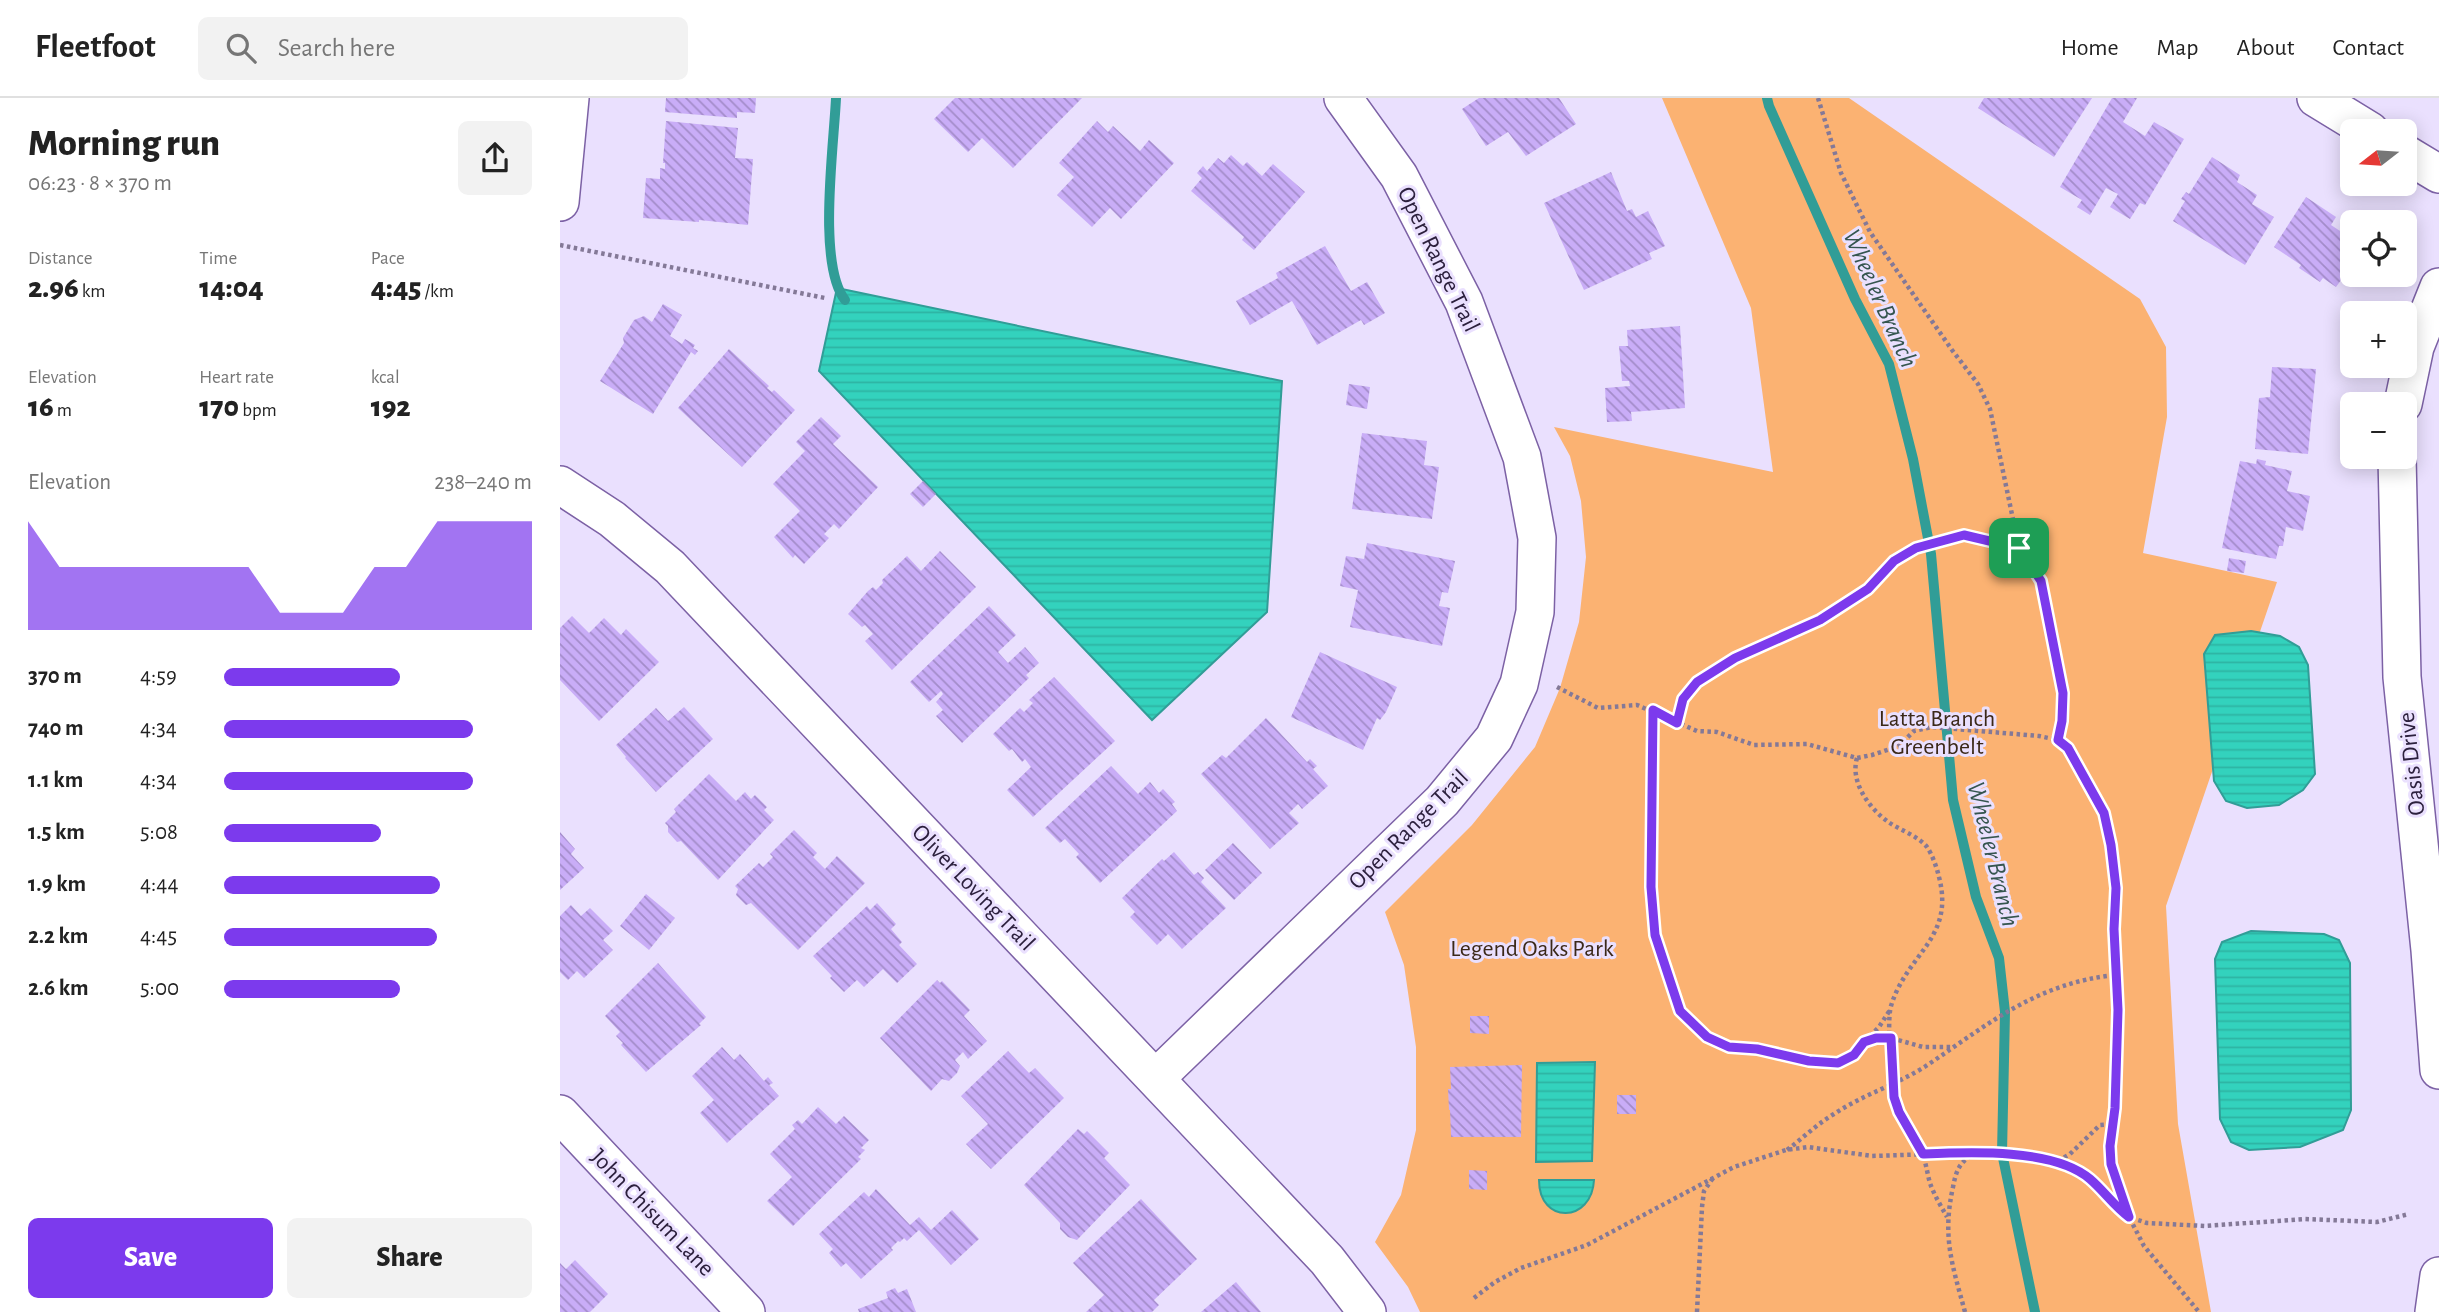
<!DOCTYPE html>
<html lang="en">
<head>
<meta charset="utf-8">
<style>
	:root { --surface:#fff; --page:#f2f2f2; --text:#222; --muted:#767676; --line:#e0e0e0; --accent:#7c3aed }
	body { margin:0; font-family:"Alegreya Sans",sans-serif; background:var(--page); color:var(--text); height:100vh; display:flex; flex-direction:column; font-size:26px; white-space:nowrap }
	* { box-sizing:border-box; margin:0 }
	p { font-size:23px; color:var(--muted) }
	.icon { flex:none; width:38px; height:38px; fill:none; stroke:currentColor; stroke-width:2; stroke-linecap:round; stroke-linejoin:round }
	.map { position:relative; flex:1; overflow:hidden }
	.side { display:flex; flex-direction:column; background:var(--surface); width:560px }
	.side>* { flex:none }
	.needle { width:46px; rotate:253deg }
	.tools { position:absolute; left:1780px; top:21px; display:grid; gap:14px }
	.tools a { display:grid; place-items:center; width:77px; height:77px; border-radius:10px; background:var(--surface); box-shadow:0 4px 18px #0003; font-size:35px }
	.pin { position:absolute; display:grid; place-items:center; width:60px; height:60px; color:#fff; margin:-30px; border-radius:14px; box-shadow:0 4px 10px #0006 }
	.round { display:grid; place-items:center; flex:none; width:74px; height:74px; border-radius:10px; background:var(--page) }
	.summary { display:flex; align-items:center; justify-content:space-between; height:119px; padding:0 28px }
	h1 { font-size:38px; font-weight:800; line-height:52px }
	.metrics { display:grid; grid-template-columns:repeat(3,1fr); gap:10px; height:119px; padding:7px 28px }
	.metrics div { display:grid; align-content:center }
	.metrics b { font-size:30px; font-weight:800 }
	.metrics small { font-size:19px; font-weight:400 }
	.metrics p { font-size:19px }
	.chart { height:196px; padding:14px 28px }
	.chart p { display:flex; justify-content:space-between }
	.chart svg { width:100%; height:126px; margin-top:7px; fill:var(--accent); opacity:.7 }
	.cta { display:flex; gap:14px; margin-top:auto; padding:14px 28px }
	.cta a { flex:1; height:80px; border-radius:10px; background:var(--accent); color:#fff; font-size:28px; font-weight:800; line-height:80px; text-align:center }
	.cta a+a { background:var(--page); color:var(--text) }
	ul { padding:0 28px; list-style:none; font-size:23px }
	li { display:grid; grid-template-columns:112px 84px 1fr; align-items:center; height:52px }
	li i { height:18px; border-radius:9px; background:var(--accent) }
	header { display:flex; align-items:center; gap:42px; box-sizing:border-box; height:98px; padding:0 35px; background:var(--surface); border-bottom:2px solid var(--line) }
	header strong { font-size:33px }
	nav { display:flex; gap:38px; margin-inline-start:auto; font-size:24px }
	.search { width:490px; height:63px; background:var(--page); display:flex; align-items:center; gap:18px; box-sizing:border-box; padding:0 24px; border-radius:10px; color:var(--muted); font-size:26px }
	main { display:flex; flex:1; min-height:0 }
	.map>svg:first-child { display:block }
	.green { fill:#fbb272 }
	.water { fill:url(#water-rules); stroke:#319d97; stroke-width:2 }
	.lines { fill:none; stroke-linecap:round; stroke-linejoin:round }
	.stream { stroke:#319d97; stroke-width:10 }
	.building { fill:url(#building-back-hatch) }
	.minor-casing { stroke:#7c61a5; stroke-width:40 }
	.path { stroke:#847997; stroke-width:4.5; stroke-dasharray:3.5 3.5; stroke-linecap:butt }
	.minor { stroke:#fff; stroke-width:37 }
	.route-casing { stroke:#fff; stroke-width:14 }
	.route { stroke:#7c3aed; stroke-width:9 }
	.labels { text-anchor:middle; stroke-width:6; stroke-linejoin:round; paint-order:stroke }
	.street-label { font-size:24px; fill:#2c203d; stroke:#eae0fe }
	.park-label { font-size:24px; fill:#3b2818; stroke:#eae0fe }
	.water-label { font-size:26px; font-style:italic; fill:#35554f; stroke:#eae0fe }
</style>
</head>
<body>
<header>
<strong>Fleetfoot</strong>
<div class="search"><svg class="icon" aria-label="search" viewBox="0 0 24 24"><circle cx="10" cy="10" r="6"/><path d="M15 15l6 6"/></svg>Search here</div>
<nav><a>Home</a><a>Map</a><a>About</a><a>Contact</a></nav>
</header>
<main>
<section class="side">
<div class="summary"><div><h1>Morning run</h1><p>06:23 · 8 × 370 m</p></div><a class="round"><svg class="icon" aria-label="share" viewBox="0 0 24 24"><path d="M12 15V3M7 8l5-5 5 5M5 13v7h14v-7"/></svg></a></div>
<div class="metrics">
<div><p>Distance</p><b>2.96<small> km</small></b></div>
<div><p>Time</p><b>14:04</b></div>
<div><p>Pace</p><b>4:45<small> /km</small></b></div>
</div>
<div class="metrics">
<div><p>Elevation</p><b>16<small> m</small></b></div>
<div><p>Heart rate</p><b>170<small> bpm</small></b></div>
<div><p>kcal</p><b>192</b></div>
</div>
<div class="chart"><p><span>Elevation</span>238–240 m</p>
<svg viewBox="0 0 160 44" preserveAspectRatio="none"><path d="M0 44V6L10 22L20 22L30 22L40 22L50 22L60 22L70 22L80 38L90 38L100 38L110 22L120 22L130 6L140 6L150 6L160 6V44z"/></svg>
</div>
<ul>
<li><b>370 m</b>4:59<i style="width:57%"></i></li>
<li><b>740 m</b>4:34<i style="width:81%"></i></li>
<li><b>1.1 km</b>4:34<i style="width:81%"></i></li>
<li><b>1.5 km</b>5:08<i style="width:51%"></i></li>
<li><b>1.9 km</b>4:44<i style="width:70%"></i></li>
<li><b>2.2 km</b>4:45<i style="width:69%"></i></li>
<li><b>2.6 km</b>5:00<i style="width:57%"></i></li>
</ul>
<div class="cta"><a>Save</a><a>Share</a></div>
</section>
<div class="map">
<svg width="1879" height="1214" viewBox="0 0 1879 1214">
	<defs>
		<pattern id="water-rules" width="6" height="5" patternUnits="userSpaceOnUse" patternTransform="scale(1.75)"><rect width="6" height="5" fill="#33d2bd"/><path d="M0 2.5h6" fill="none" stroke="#2db4a3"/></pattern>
		<pattern id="building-back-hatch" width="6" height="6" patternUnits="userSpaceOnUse" patternTransform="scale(1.75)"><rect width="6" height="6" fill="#c9adf7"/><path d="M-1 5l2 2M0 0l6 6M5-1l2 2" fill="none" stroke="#a38cc9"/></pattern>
	</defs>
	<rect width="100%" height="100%" fill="#eae0fe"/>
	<path class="green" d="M 1102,0 L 1289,0 L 1580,201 L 1606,249 L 1607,319 L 1583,455 L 1717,484 L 1606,808 L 1618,1026 L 1651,1214 L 860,1214 L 848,1189 L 815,1144 L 841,1097 L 856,1032 L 856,949 L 844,867 L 825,814 L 912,727 L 975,649 L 1000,590 L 1019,524 L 1026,459 L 1021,403 L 1010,358 L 994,329 L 1213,374 L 1191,210 Z"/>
	<g class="water">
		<path d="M 277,190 L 722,283 L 707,514 L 592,622 L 259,273 Z"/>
		<path d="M 1691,533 L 1720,538 L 1739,549 L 1748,567 L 1755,676 L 1743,692 L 1719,707 L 1687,710 L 1666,703 L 1654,683 L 1644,556 L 1655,537 Z"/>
		<path d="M 1691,833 L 1764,836 L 1779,842 L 1790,865 L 1791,1012 L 1783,1032 L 1740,1049 L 1689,1052 L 1671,1044 L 1660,1021 L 1655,861 L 1662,844 Z"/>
		<path d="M 1035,964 L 1032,1063 L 976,1064 L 977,965 Z"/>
		<path d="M 979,1082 L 1034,1082 C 1032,1125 979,1127 979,1082 Z"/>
	</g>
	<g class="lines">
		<g class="stream">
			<path d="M 276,0 C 274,47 257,166 285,202"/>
			<path d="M 1207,0 L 1209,8 L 1295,201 L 1329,266 L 1353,361 L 1371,456 L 1393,702 L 1416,799 L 1439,860 L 1445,914 L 1442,1055 L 1475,1214"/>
		</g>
	</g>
	<g class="building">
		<path d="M 106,0 L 196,0 L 195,15 L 177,14 L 177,20 L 105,14 Z"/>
		<path d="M 395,0 L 522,0 L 453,70 L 422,40 L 408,54 L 374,21 Z"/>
		<path d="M 919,0 L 999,0 L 1016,26 L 966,58 L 948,34 L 926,48 L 902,11 Z"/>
		<path d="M 1424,0 L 1532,0 L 1494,59 L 1418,10 Z"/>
		<path d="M 1552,0 L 1577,0 L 1563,24 L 1585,38 L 1594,24 L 1624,41 L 1585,107 L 1580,105 L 1570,121 L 1550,109 L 1558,96 L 1546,90 L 1530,117 L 1517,109 L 1522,102 L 1500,89 Z"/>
		<path d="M 106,23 L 178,30 L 175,60 L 193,61 L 188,127 L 139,122 L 139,124 L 83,120 L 86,80 L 100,81 L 100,70 L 105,71 L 105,65 L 103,65 Z"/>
		<path d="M 537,23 L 548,34 L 553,28 L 580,53 L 589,42 L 614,65 L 561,121 L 550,110 L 532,129 L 497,97 L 514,79 L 499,65 Z"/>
		<path d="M 671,57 L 683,68 L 687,64 L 702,78 L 713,66 L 745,94 L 694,152 L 682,142 L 684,139 L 631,93 L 642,80 L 637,75 L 643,68 L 647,73 L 658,60 L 664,65 Z"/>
		<path d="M 1652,59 L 1680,77 L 1677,84 L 1697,97 L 1692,106 L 1714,119 L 1685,167 L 1613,123 L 1625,103 L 1621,101 L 1626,94 L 1629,96 Z"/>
		<path d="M 1051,74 L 1067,113 L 1072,111 L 1076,119 L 1088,113 L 1105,148 L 1089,155 L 1092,161 L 1024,192 L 984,105 Z"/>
		<path d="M 1746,99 L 1776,119 L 1771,127 L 1792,141 L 1792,170 L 1790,173 L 1789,171 L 1776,189 L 1763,180 L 1760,184 L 1739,170 L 1741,167 L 1714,149 Z"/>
		<path d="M 765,148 L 791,193 L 807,184 L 825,215 L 804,227 L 801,222 L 757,247 L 732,203 L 690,227 L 676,203 L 718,180 L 716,175 Z"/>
		<path d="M 103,206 L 122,217 L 110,238 L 122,246 L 125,241 L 135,247 L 133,250 L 138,253 L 135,257 L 131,254 L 93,316 L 40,283 L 64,245 L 63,240 L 74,222 L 84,218 L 92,224 Z"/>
		<path d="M 1120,228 L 1125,310 L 1071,314 L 1072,323 L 1047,324 L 1045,290 L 1070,288 L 1069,283 L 1062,283 L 1059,248 L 1068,248 L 1067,232 Z"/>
		<path d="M 169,251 L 209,288 L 207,290 L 212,294 L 214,292 L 235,312 L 182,369 L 118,310 Z"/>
		<path d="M 1712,269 L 1756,271 L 1748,356 L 1695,351 L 1699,300 L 1710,299 Z"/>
		<path d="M 789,286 L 810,289 L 807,311 L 786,307 Z"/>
		<path d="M 261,319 L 281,338 L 273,346 L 318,389 L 279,431 L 274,426 L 264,436 L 269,440 L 244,466 L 235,457 L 233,460 L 214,439 L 240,413 L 213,386 L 245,353 L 236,344 Z"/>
		<path d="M 802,335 L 867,343 L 864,367 L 879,369 L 872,421 L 792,411 Z"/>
		<path d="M 1697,361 L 1706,363 L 1705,367 L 1732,373 L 1727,393 L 1750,398 L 1743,433 L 1726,429 L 1723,448 L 1719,448 L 1716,461 L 1662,450 L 1680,363 L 1696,366 Z"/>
		<path d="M 363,383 L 376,396 L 363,409 L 350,396 Z"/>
		<path d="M 807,445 L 895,463 L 888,495 L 882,494 L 879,508 L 890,510 L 882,548 L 790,529 L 798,492 L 780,488 L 786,458 L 804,461 Z"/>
		<path d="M 380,453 L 416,489 L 332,572 L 305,543 L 313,536 L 305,527 L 302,529 L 288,516 L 308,493 L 313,489 L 316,492 L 323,485 L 322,482 L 347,458 L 361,473 Z"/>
		<path d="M 1669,460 L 1686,463 L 1684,475 L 1667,473 Z"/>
		<path d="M 429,508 L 456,537 L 438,554 L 448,565 L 465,549 L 479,565 L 466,577 L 469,580 L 402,645 L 376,618 L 383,612 L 376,604 L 383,596 L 381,593 L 369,604 L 350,584 Z"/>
		<path d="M 12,518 L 29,535 L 44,520 L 61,537 L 66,531 L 99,564 L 39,623 L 0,582 L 0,530 Z"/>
		<path d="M 760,554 L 837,589 L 826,614 L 820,622 L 817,620 L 803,652 L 731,619 Z"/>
		<path d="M 494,579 L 555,643 L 473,719 L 447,692 L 471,669 L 465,661 L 462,664 L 452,651 L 449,653 L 433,636 L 460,610 L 464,614 L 473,605 L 469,602 Z"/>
		<path d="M 124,609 L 153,641 L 96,694 L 65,660 L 66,659 L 56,647 L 96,610 L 108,623 Z"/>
		<path d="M 706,620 L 747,664 L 750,661 L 757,668 L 753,671 L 768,688 L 742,711 L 738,706 L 729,715 L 739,725 L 710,751 L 641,676 L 662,657 L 666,660 Z"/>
		<path d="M 551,668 L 578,696 L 590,684 L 599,695 L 603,691 L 615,704 L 612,706 L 617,713 L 540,785 L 516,759 L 519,756 L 505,741 L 500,745 L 485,730 Z"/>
		<path d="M 149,676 L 176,703 L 185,694 L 191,701 L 195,697 L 207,709 L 204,712 L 214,722 L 158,782 L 121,743 L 117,744 L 108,734 L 108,728 L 105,725 L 116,714 L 114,711 Z"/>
		<path d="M 234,732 L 257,755 L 253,759 L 265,771 L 277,758 L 305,785 L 238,852 L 191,805 L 186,807 L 176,797 L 178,791 L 175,788 L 199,765 L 203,769 L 213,759 L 210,756 Z"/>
		<path d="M 0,734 L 15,751 L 11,756 L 24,770 L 0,792 Z"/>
		<path d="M 673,745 L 702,775 L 674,802 L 645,772 Z"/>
		<path d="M 614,754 L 634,777 L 638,774 L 644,780 L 641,784 L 666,810 L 622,851 L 608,836 L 597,847 L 570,819 L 575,814 L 562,800 L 602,761 L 604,763 Z"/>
		<path d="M 86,796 L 115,820 L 89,852 L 60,828 Z"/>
		<path d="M 317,805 L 336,826 L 331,831 L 342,844 L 339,847 L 357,866 L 337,885 L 323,871 L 304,889 L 297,882 L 284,894 L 270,880 L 272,878 L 253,858 L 307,808 L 310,812 Z"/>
		<path d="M 11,807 L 21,818 L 30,810 L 53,833 L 43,842 L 53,852 L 24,880 L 17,873 L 8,882 L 0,874 L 0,818 Z"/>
		<path d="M 98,865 L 146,919 L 139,926 L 141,927 L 86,974 L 61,947 L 63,945 L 56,938 L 60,934 L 45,918 Z"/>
		<path d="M 377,882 L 380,885 L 382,883 L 410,912 L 404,918 L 427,943 L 408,961 L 403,954 L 395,962 L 400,968 L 397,975 L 389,983 L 382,981 L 371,993 L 320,940 Z"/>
		<path d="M 910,918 L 929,918 L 929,936 L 910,935 Z"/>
		<path d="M 162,949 L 174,962 L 180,956 L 204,983 L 208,979 L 213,985 L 209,987 L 219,998 L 167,1045 L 140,1015 L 154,1002 L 132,978 Z"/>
		<path d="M 448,953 L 469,975 L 475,970 L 504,1000 L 431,1071 L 406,1046 L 428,1026 L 401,998 Z"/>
		<path d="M 962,967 L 961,1039 L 891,1039 L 890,1012 L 889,1012 L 888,991 L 891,991 L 890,969 Z"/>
		<rect x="1057" y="997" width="19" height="19"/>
		<path d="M 258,1009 L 276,1026 L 284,1018 L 309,1042 L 301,1050 L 305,1052 L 298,1059 L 301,1061 L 233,1128 L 207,1103 L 232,1079 L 210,1056 L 235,1031 L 232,1027 L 238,1022 L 242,1026 Z"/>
		<path d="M 518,1031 L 524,1036 L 527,1033 L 549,1055 L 544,1060 L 570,1087 L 517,1142 L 508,1139 L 500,1131 L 500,1125 L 464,1087 Z"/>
		<path d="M 909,1072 L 927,1073 L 927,1092 L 909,1091 Z"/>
		<path d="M 316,1091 L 350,1127 L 359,1119 L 371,1132 L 392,1112 L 419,1141 L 391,1167 L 359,1132 L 347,1143 L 344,1140 L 340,1144 L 338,1143 L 331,1150 L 333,1152 L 301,1181 L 286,1165 L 281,1169 L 269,1155 L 273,1151 L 259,1136 L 304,1094 L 309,1099 Z"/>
		<path d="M 581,1101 L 637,1161 L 594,1202 L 599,1207 L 592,1214 L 526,1214 L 544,1197 L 513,1165 Z"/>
		<path d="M 15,1162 L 48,1196 L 30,1214 L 0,1214 L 0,1165 L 6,1171 Z"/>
		<path d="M 676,1184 L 701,1214 L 641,1214 Z"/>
		<path d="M 335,1190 L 338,1195 L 347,1191 L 356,1214 L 299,1214 L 298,1211 L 328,1200 L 326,1194 Z"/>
	</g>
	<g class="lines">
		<defs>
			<g id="minor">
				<path d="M 1756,0 L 1810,33"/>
				<path d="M 1844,55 L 1879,76"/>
				<path d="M 0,104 L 10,0"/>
				<path d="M 1843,306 L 1855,249 L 1879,189"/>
				<path d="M 1837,359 L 1842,579 L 1870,852 L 1879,972"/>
				<path d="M 0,387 L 52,421 L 110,469 L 767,1162 L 807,1214"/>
				<path d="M 596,980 L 882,703 L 934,640 L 959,586 L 975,514 L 977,440 L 962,359 L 904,204 L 839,78 L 783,0"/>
				<path d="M 0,1016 L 186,1214"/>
				<path d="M 1874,1214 L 1879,1178"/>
			</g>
		</defs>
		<use href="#minor" class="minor-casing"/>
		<g class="path">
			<path d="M 1258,0 L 1281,75 L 1310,134 L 1392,252 L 1418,286 L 1430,311 L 1459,450 L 1481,483 L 1491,534 L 1503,595 L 1502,623 L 1498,642"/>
			<path d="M 0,147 L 265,200"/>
			<path d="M 997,589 L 1038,610 L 1077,607 L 1137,633 L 1157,634 L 1194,647 L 1247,646 L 1297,660 L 1312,657 L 1339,648 L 1354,633 L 1372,629 L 1479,638 L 1498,642 L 1508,650 L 1544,715 L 1551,747 L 1556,790 L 1554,831 L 1558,912 L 1554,1010 L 1550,1048 L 1551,1066 L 1569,1119 L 1584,1148 L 1639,1214"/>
			<path d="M 1093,613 L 1091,789 L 1095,837 L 1120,913 L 1147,939 L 1169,949 L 1197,952 L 1249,963 L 1278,965 L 1294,957 L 1304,944 L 1316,940 L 1331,940 L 1363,949 L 1391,949"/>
			<path d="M 1117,625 L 1123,601 L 1137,585 L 1175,560 L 1260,522 L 1308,491 L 1334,463 L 1356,450 L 1404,437 L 1459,450"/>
			<path d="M 1297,660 C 1290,683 1308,709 1327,723 C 1339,732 1357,737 1367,749 C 1372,756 1377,770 1379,779 C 1395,841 1347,855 1331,908 C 1326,925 1332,997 1339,1013 C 1345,1028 1357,1039 1362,1055 C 1366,1064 1367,1075 1370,1085 C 1374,1097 1381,1108 1387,1119"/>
			<path d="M 1305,943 L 1319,929 L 1330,912"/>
			<path d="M 1227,1052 C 1243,1040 1257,1026 1274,1016 C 1304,996 1339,986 1369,966 C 1431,924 1478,885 1555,877"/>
			<path d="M 1498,1063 L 1510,1056 L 1540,1027 L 1552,1026"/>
			<path d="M 914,1200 L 935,1184 L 961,1170 L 1027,1147 L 1174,1069 L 1226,1052 L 1248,1049 L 1312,1058 L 1428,1054 L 1498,1064 L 1530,1081 L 1569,1119 L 1587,1125 L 1645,1128 L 1745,1121 L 1817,1124 L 1849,1116"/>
			<path d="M 1137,1214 L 1142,1109 L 1144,1093 L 1153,1080"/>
			<path d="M 1405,1214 C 1392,1166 1382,1139 1393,1089 C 1396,1073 1400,1061 1417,1056"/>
		</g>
		<use href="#minor" class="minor"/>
	</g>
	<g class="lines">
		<defs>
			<path id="route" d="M 1404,437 L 1459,450 L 1481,483 L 1491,534 L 1503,595 L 1502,623 L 1498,642 L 1508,650 L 1544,715 L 1551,747 L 1556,790 L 1554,831 L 1558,912 L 1555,1010 L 1550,1048 L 1551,1066 L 1569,1119 C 1554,1108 1544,1093 1530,1081 C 1494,1050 1409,1054 1363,1056 L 1339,1014 L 1334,999 L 1331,940 L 1316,940 L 1304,944 L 1294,957 L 1278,965 L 1249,963 L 1197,951 L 1169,949 L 1147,939 L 1120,913 L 1095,837 L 1091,789 L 1093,612 L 1117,625 L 1123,601 L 1137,584 L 1175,560 L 1260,522 L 1308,491 L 1334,463 L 1356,450 Z"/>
		</defs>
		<use href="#route" class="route-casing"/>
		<use href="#route" class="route"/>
	</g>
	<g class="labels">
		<g class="street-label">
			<text transform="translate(879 161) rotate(64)" y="8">Open Range Trail</text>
			<text transform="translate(1851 666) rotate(-96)" y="8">Oasis Drive</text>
			<text transform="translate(848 731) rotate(-45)" y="8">Open Range Trail</text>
			<text transform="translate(414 789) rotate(46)" y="8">Oliver Loving Trail</text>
			<text transform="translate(93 1114) rotate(46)" y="8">John Chisum Lane</text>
		</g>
		<g class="park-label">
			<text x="1377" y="628">Latta Branch<tspan x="1377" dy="28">Greenbelt</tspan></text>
			<text x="972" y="858">Legend Oaks Park</text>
		</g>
		<g class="water-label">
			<text transform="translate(1321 200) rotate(66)" y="9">Wheeler Branch</text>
			<text transform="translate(1434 756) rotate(76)" y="9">Wheeler Branch</text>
		</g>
	</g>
</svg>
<div class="tools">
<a><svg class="needle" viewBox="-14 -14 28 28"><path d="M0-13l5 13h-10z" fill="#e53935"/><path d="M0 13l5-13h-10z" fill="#767676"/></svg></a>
<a><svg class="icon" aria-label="locate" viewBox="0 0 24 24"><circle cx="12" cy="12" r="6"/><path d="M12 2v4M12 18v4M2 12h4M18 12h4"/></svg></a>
<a>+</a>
<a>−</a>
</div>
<div class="pin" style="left:1459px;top:450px;background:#1e9e55"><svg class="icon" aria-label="arrive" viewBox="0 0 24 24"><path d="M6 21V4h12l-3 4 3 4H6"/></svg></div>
</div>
</main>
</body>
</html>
